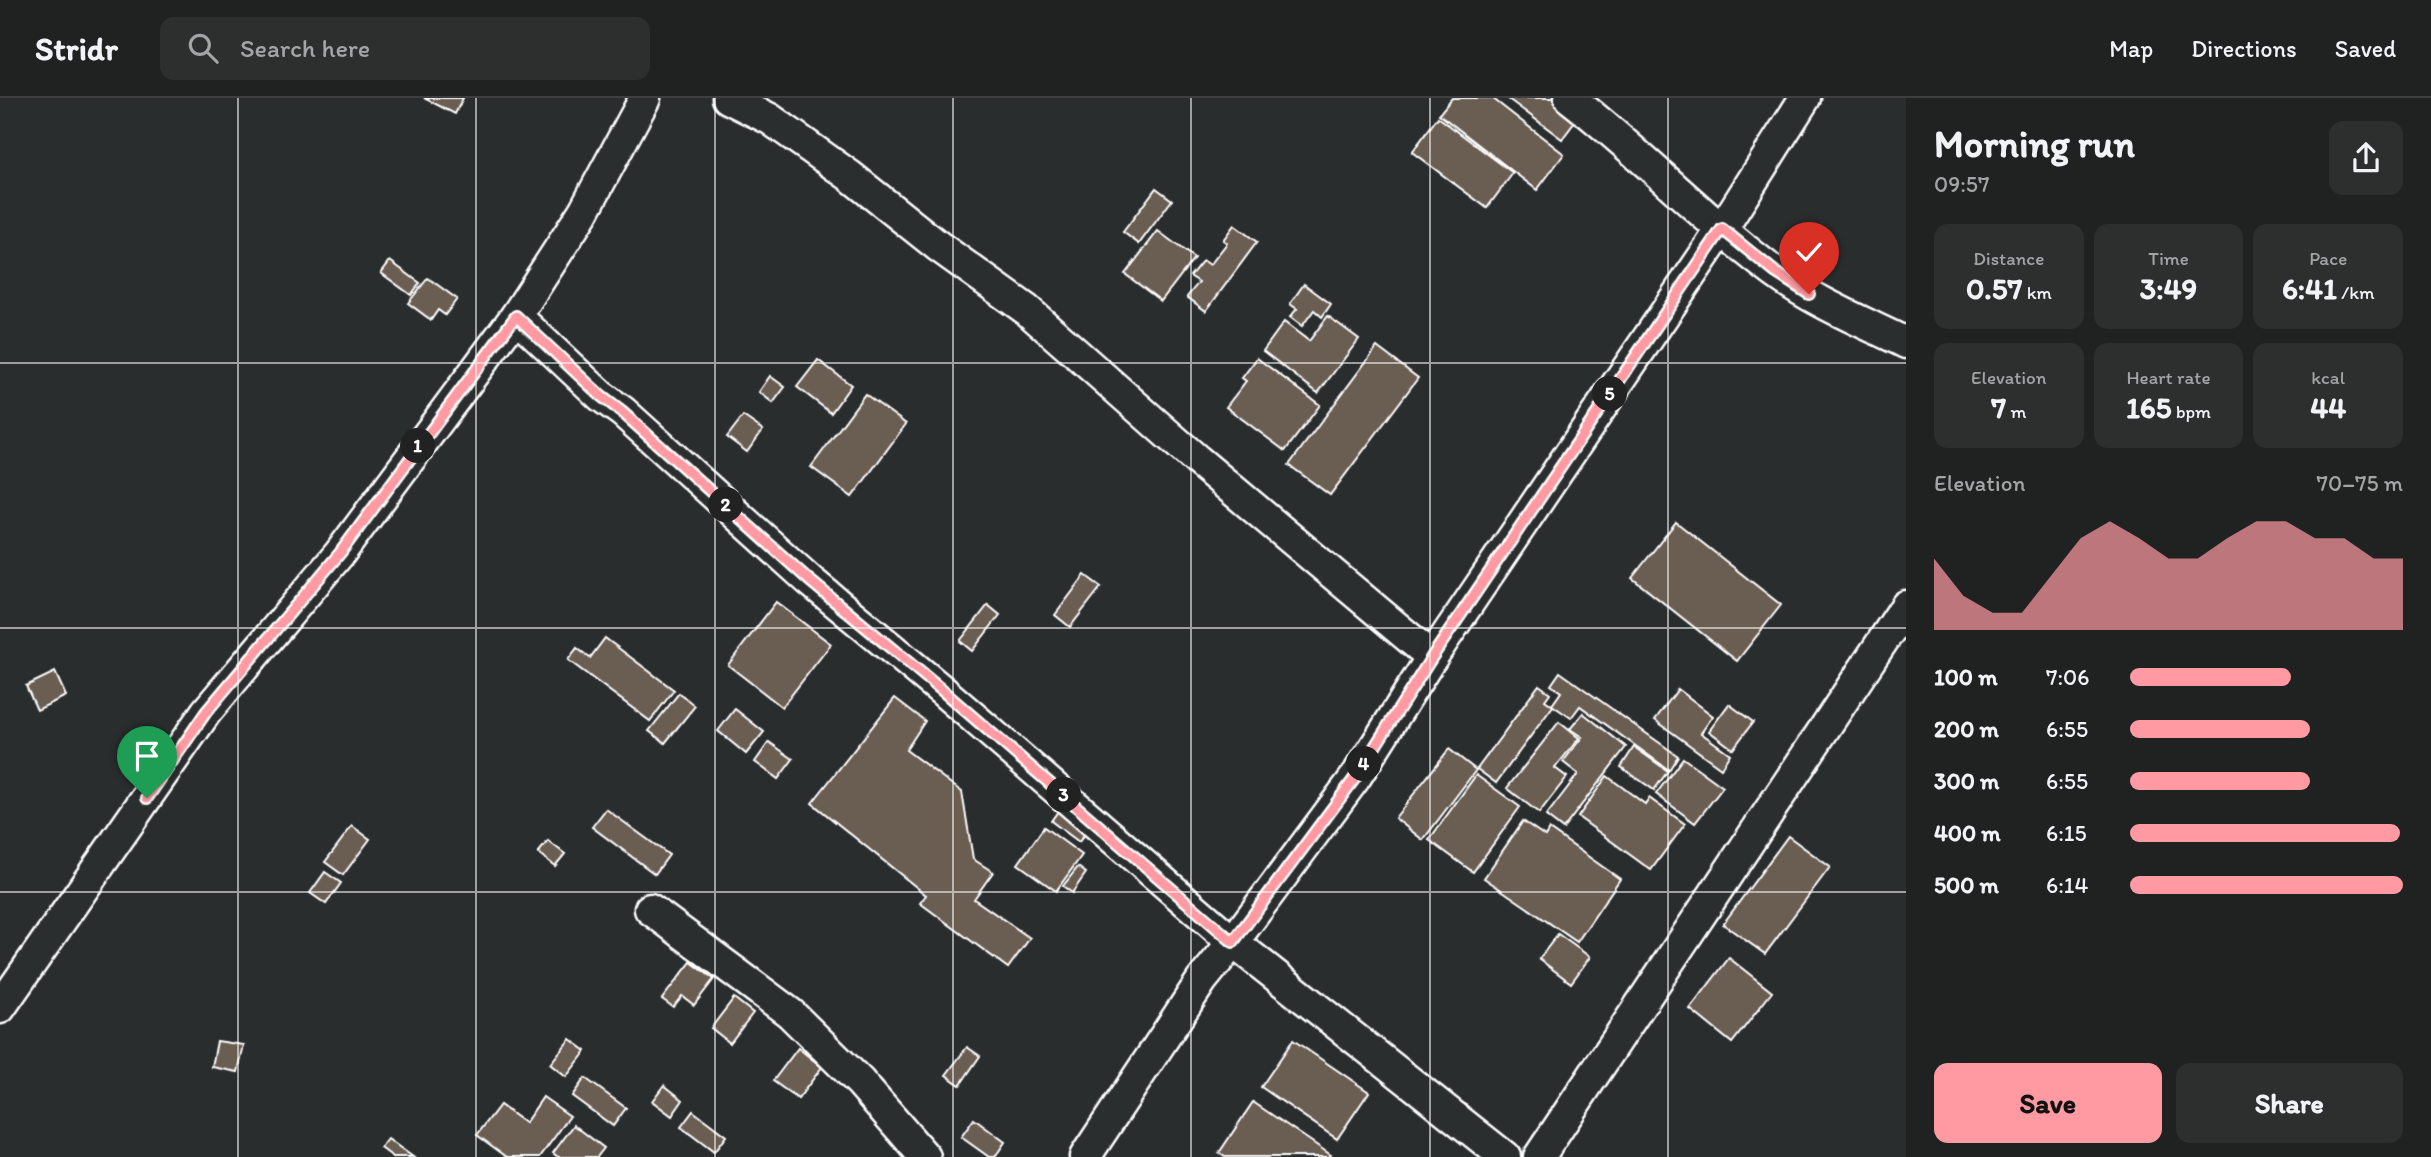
<!DOCTYPE html>
<html lang="en">
<head>
<meta charset="utf-8">
<style>
	:root { --surface:#202222; --page:#2d2f2f; --text:#f1f3f6; --muted:#a2a4a5; --line:#3d3f40; --accent:#ff9aa2 }
	body { margin:0; font-family:Itim,sans-serif; background:var(--page); color:var(--text); height:100vh; display:flex; flex-direction:column; font-size:26px; white-space:nowrap }
	* { box-sizing:border-box; margin:0 }
	p { font-size:23px; color:var(--muted) }
	.icon { flex:none; width:38px; height:38px; fill:none; stroke:currentColor; stroke-width:2; stroke-linecap:round; stroke-linejoin:round }
	.map { position:relative; flex:1; overflow:hidden }
	.drawer { display:flex; flex-direction:column; background:var(--surface); width:525px }
	.drawer>* { flex:none }
	.pin { position:absolute; display:grid; place-items:center; width:60px; height:60px; color:#fff; margin:-72px -30px; border-radius:50% 50% 50% 0; rotate:-45deg; box-shadow:0 0 7px #0007 }
	.pin .icon { rotate:45deg }
	.km { position:absolute; width:35px; height:35px; margin:-18px; border-radius:50%; background:#222; color:#fff; font-size:19px; line-height:35px; text-align:center }
	.round { display:grid; place-items:center; flex:none; width:74px; height:74px; border-radius:14px; background:var(--page) }
	.headline { display:flex; align-items:center; justify-content:space-between; height:119px; padding:0 28px }
	h1 { font-size:38px; font-weight:800; line-height:52px }
	.stats { display:grid; grid-template-columns:repeat(3,1fr); gap:10px; height:119px; padding:7px 28px }
	.stats div { display:grid; align-content:center; border-radius:14px; background:var(--page); text-align:center }
	.stats b { font-size:30px; font-weight:800 }
	.stats small { font-size:19px; font-weight:400 }
	.stats p { font-size:19px }
	.chart { height:196px; padding:14px 28px }
	.chart p { display:flex; justify-content:space-between }
	.chart svg { width:100%; height:126px; margin-top:7px; fill:var(--accent); opacity:.7 }
	.primary-button { display:flex; gap:14px; margin-top:auto; padding:14px 28px }
	.primary-button a { flex:1; height:80px; border-radius:14px; background:var(--accent); color:#111; font-size:28px; font-weight:800; line-height:80px; text-align:center }
	.primary-button a+a { background:var(--page); color:var(--text) }
	ul { padding:0 28px; list-style:none; font-size:23px }
	li { display:grid; grid-template-columns:112px 84px 1fr; align-items:center; height:52px }
	li i { height:18px; border-radius:9px; background:var(--accent) }
	header { display:flex; align-items:center; gap:42px; box-sizing:border-box; height:98px; padding:0 35px; background:var(--surface); border-bottom:2px solid var(--line) }
	header strong { font-size:33px }
	nav { display:flex; gap:38px; margin-inline-start:auto; font-size:24px }
	.search { width:490px; height:63px; background:var(--page); display:flex; align-items:center; gap:18px; box-sizing:border-box; padding:0 24px; border-radius:14px; color:var(--muted); font-size:26px }
	main { display:flex; flex:1; min-height:0 }
	.map>svg:first-child { display:block }
	.building { fill:#6a5d51; stroke:#fff; stroke-width:2 }
	.lines { fill:none; stroke-linecap:round; stroke-linejoin:round }
	.street-casing { stroke:#fff; stroke-width:35 }
	.street { stroke:#2a2d2e; stroke-width:30 }
	.route-casing { stroke:#fff; stroke-width:14 }
	.route { stroke:#ff9aa2; stroke-width:9 }
	.grid { fill:none; stroke:#fff; stroke-width:2; stroke-opacity:0.55 }
</style>
</head>
<body>
<header>
<strong>Stridr</strong>
<div class="search"><svg class="icon" aria-label="search" viewBox="0 0 24 24"><circle cx="10" cy="10" r="6"/><path d="M15 15l6 6"/></svg>Search here</div>
<nav><a>Map</a><a>Directions</a><a>Saved</a></nav>
</header>
<main>
<div class="map">
<svg width="1906" height="1059" viewBox="0 0 1906 1059">
	<rect width="100%" height="100%" fill="#2a2d2e"/>
	<filter id="ink" filterUnits="userSpaceOnUse"><feTurbulence type="fractalNoise" baseFrequency=".0143" numOctaves="2"/><feDisplacementMap in="SourceGraphic" scale="14" xChannelSelector="R" yChannelSelector="G"/><feConvolveMatrix kernelMatrix="1 2 1 2 8 2 1 2 1" color-interpolation-filters="sRGB"/></filter>
	<g filter="url(#ink)">
		<g class="building">
			<path d="M 424,0 L 463,0 L 455,16 Z"/>
			<path d="M 1452,0 L 1492,0 L 1564,56 L 1537,92 L 1439,16 Z"/>
			<path d="M 1507,0 L 1557,0 L 1580,17 L 1562,41 Z"/>
			<path d="M 1438,19 L 1513,75 L 1487,110 L 1412,54 Z"/>
			<path d="M 1156,90 L 1172,102 L 1139,146 L 1123,134 Z"/>
			<path d="M 1234,127 L 1257,144 L 1206,213 L 1187,199 L 1199,184 L 1190,178 L 1203,162 L 1210,167 L 1227,145 L 1223,142 Z"/>
			<path d="M 1158,133 L 1194,160 L 1161,203 L 1125,176 Z"/>
			<path d="M 390,163 L 420,185 L 411,197 L 381,175 Z"/>
			<path d="M 428,180 L 457,201 L 445,217 L 438,212 L 431,222 L 408,205 Z"/>
			<path d="M 1304,186 L 1331,206 L 1322,219 L 1314,212 L 1302,228 L 1290,219 L 1297,211 L 1290,206 Z"/>
			<path d="M 1328,218 L 1359,241 L 1318,295 L 1263,253 L 1284,224 L 1309,243 Z"/>
			<path d="M 1377,249 L 1418,280 L 1330,397 L 1289,367 Z"/>
			<path d="M 1257,260 L 1320,307 L 1285,353 L 1226,309 L 1246,283 L 1242,280 Z"/>
			<path d="M 818,262 L 851,287 L 831,315 L 797,289 Z"/>
			<path d="M 770,278 L 785,289 L 773,305 L 759,294 Z"/>
			<path d="M 865,296 L 906,326 L 852,399 L 811,369 Z"/>
			<path d="M 743,318 L 763,332 L 747,354 L 727,339 Z"/>
			<path d="M 1676,424 L 1781,507 L 1737,563 L 1632,480 Z"/>
			<path d="M 1085,477 L 1101,489 L 1070,529 L 1055,517 Z"/>
			<path d="M 776,504 L 831,546 L 782,609 L 728,567 Z"/>
			<path d="M 988,507 L 1000,517 L 972,553 L 960,543 Z"/>
			<path d="M 605,540 L 674,592 L 650,623 L 568,562 L 577,550 L 590,560 Z"/>
			<path d="M 55,574 L 66,598 L 37,612 L 26,588 Z"/>
			<path d="M 1560,574 L 1678,658 L 1669,672 L 1580,608 L 1571,620 L 1552,607 L 1561,594 L 1551,587 Z"/>
			<path d="M 1539,587 L 1550,595 L 1545,602 L 1553,608 L 1496,685 L 1477,671 Z"/>
			<path d="M 1678,591 L 1713,618 L 1701,635 L 1730,656 L 1721,670 L 1655,622 Z"/>
			<path d="M 679,595 L 695,608 L 665,645 L 649,633 Z"/>
			<path d="M 895,600 L 925,623 L 906,652 L 962,694 L 973,761 L 993,774 L 974,801 L 1030,840 L 1008,870 L 920,805 L 926,797 L 812,705 Z"/>
			<path d="M 1729,606 L 1753,624 L 1733,651 L 1709,633 Z"/>
			<path d="M 735,611 L 764,634 L 746,656 L 718,633 Z"/>
			<path d="M 1583,615 L 1626,649 L 1563,731 L 1546,718 L 1578,676 L 1563,664 L 1582,639 L 1570,631 Z"/>
			<path d="M 1559,624 L 1579,640 L 1555,670 L 1567,679 L 1539,715 L 1507,690 Z"/>
			<path d="M 769,644 L 793,661 L 778,681 L 755,664 Z"/>
			<path d="M 1634,649 L 1668,673 L 1654,692 L 1621,669 Z"/>
			<path d="M 1449,651 L 1476,672 L 1423,742 L 1395,720 Z"/>
			<path d="M 1683,660 L 1723,689 L 1695,725 L 1656,696 Z"/>
			<path d="M 1476,677 L 1520,709 L 1473,774 L 1429,742 Z"/>
			<path d="M 1607,678 L 1645,706 L 1649,700 L 1685,726 L 1651,772 L 1578,719 Z"/>
			<path d="M 1061,709 L 1089,729 L 1079,744 L 1051,723 Z"/>
			<path d="M 606,711 L 669,757 L 655,776 L 592,729 Z"/>
			<path d="M 1523,723 L 1545,738 L 1549,731 L 1620,781 L 1577,844 L 1484,780 Z"/>
			<path d="M 352,728 L 370,741 L 343,777 L 325,764 Z"/>
			<path d="M 1044,729 L 1082,757 L 1056,793 L 1018,766 Z"/>
			<path d="M 1788,738 L 1830,769 L 1765,856 L 1723,826 Z"/>
			<path d="M 548,743 L 565,756 L 555,768 L 538,755 Z"/>
			<path d="M 1078,769 L 1086,775 L 1072,795 L 1063,788 Z"/>
			<path d="M 325,774 L 341,785 L 326,806 L 310,795 Z"/>
			<path d="M 1558,836 L 1590,859 L 1571,885 L 1539,861 Z"/>
			<path d="M 1729,860 L 1772,894 L 1732,945 L 1690,911 Z"/>
			<path d="M 691,864 L 714,881 L 694,907 L 682,898 L 673,909 L 662,901 Z"/>
			<path d="M 734,900 L 753,915 L 730,945 L 711,930 Z"/>
			<path d="M 570,941 L 586,953 L 566,979 L 550,966 Z"/>
			<path d="M 1293,942 L 1369,994 L 1337,1041 L 1261,989 Z"/>
			<path d="M 217,943 L 244,947 L 238,974 L 212,969 Z"/>
			<path d="M 967,949 L 980,958 L 960,987 L 946,977 Z"/>
			<path d="M 798,950 L 822,969 L 798,1001 L 773,983 Z"/>
			<path d="M 585,980 L 626,1010 L 613,1028 L 572,998 Z"/>
			<path d="M 664,987 L 683,1002 L 672,1018 L 652,1003 Z"/>
			<path d="M 543,999 L 570,1018 L 540,1059 L 507,1059 L 477,1037 L 500,1007 L 525,1025 Z"/>
			<path d="M 1253,1004 L 1331,1057 L 1330,1059 L 1225,1059 L 1219,1055 Z"/>
			<path d="M 693,1013 L 726,1038 L 714,1054 L 681,1029 Z"/>
			<path d="M 974,1021 L 1005,1044 L 995,1059 L 989,1059 L 961,1039 Z"/>
			<path d="M 574,1027 L 604,1050 L 597,1059 L 558,1059 L 553,1055 Z"/>
			<path d="M 388,1041 L 413,1059 L 393,1059 L 381,1050 Z"/>
		</g>
		<g class="lines">
			<defs>
				<g id="street">
					<path d="M 728,0 L 770,21 L 850,78 L 938,148 L 1027,212 L 1197,362 L 1432,559"/>
					<path d="M 1570,0 C 1641,55 1702,120 1774,174 C 1814,204 1861,223 1906,245"/>
					<path d="M 516,218 L 601,298 L 623,314 L 809,482 L 944,594 L 1233,844 L 1505,1059"/>
					<path d="M 650,811 L 790,915 L 860,984 L 925,1059"/>
					<path d="M 0,910 L 206,614 L 340,455 L 516,218 L 584,113 L 645,0"/>
					<path d="M 1085,1059 L 1202,882 L 1233,844 L 1355,680 L 1432,559 L 1722,131 L 1805,0"/>
					<path d="M 1539,1059 L 1906,508"/>
				</g>
			</defs>
			<use href="#street" class="street-casing"/>
			<use href="#street" class="street"/>
		</g>
	</g>
	<g class="lines" filter="url(#ink)">
		<defs>
			<path id="route" d="M 147,700 L 206,614 L 340,455 L 516,218 L 601,298 L 622,314 L 809,482 L 944,594 L 1233,844 L 1355,680 L 1432,559 L 1722,131 L 1775,174 L 1809,196"/>
		</defs>
		<use href="#route" class="route-casing"/>
		<use href="#route" class="route"/>
	</g>
	<path class="grid" d="M 238,0 L 238,1059M 476,0 L 476,1059M 715,0 L 715,1059M 953,0 L 953,1059M 1191,0 L 1191,1059M 1430,0 L 1430,1059M 1668,0 L 1668,1059M 0,265 L 1906,265M 0,530 L 1906,530M 0,794 L 1906,794"/>
</svg>
<div class="pin" style="left:147px;top:700px;background:#1e9e55"><svg class="icon" aria-label="arrive" viewBox="0 0 24 24"><path d="M6 21V4h12l-3 4 3 4H6"/></svg></div>
<div class="pin" style="left:1809px;top:196px;background:#d93025"><svg class="icon" aria-label="check" viewBox="0 0 24 24"><path d="M5 12l5 5 9-10"/></svg></div>
<b class="km" style="left:418px;top:348px">1</b>
<b class="km" style="left:726px;top:407px">2</b>
<b class="km" style="left:1064px;top:697px">3</b>
<b class="km" style="left:1364px;top:666px">4</b>
<b class="km" style="left:1610px;top:296px">5</b>
</div>
<section class="drawer">
<div class="headline"><div><h1>Morning run</h1><p>09:57</p></div><a class="round"><svg class="icon" aria-label="share" viewBox="0 0 24 24"><path d="M12 15V3M7 8l5-5 5 5M5 13v7h14v-7"/></svg></a></div>
<div class="stats">
<div><p>Distance</p><b>0.57<small> km</small></b></div>
<div><p>Time</p><b>3:49</b></div>
<div><p>Pace</p><b>6:41<small> /km</small></b></div>
</div>
<div class="stats">
<div><p>Elevation</p><b>7<small> m</small></b></div>
<div><p>Heart rate</p><b>165<small> bpm</small></b></div>
<div><p>kcal</p><b>44</b></div>
</div>
<div class="chart"><p><span>Elevation</span>70–75 m</p>
<svg viewBox="0 0 160 44" preserveAspectRatio="none"><path d="M0 44V19L10 32L20 38L30 38L40 25L50 12L60 6L70 12L80 19L90 19L100 12L110 6L120 6L130 12L140 12L150 19L160 19V44z"/></svg>
</div>
<ul>
<li><b>100 m</b>7:06<i style="width:59%"></i></li>
<li><b>200 m</b>6:55<i style="width:66%"></i></li>
<li><b>300 m</b>6:55<i style="width:66%"></i></li>
<li><b>400 m</b>6:15<i style="width:99%"></i></li>
<li><b>500 m</b>6:14<i style="width:100%"></i></li>
</ul>
<div class="primary-button"><a>Save</a><a>Share</a></div>
</section>
</main>
</body>
</html>
